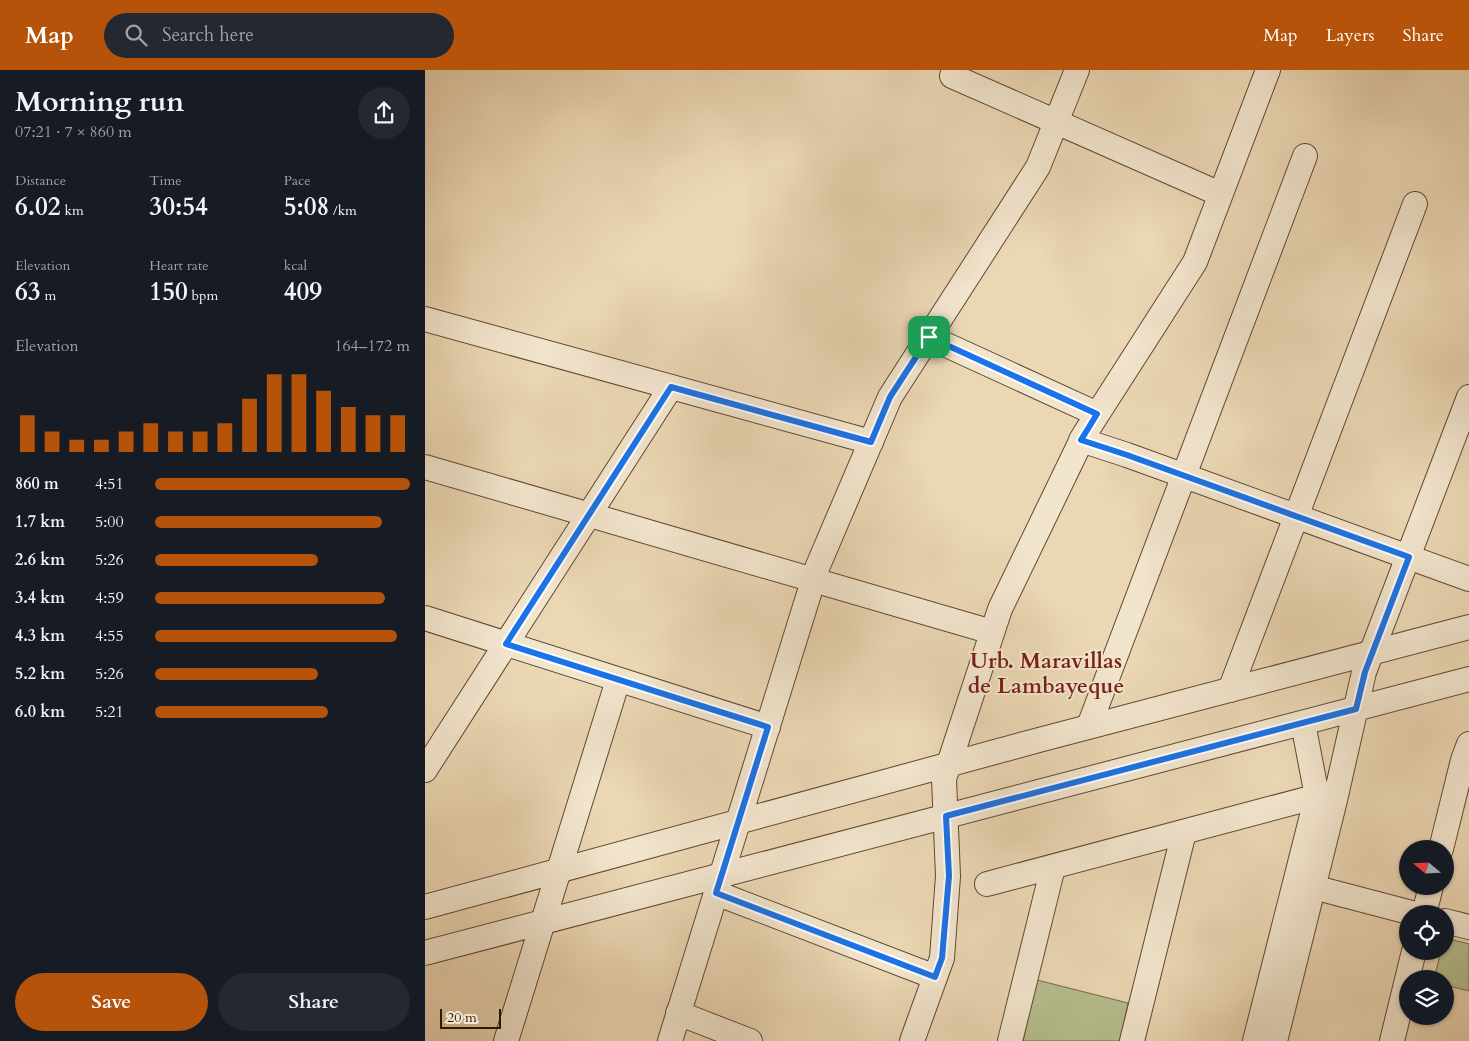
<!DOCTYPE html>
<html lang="en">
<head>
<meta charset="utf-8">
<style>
	:root { --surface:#171b24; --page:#242831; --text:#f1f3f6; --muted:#9ea1a6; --accent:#b45309 }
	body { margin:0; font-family:Cardo,serif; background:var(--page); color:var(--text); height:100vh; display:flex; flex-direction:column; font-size:19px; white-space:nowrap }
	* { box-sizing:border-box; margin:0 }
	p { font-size:16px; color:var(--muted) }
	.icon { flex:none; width:28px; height:28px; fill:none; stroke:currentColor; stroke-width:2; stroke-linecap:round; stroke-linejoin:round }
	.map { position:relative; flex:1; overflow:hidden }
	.panel { display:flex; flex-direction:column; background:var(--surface); width:425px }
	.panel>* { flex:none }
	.needle { width:32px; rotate:289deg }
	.buttons { position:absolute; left:974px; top:770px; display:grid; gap:10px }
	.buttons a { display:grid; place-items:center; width:55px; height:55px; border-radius:50%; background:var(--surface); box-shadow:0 1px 4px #0004; font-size:25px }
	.scale { position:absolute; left:15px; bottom:12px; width:61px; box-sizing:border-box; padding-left:5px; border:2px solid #311801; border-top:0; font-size:14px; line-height:18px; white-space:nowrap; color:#311801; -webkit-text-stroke:4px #f2e5ce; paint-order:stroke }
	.pin { position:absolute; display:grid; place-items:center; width:42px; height:42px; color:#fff; margin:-21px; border-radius:10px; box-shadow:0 2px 8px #0006 }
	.round { display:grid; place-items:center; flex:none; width:52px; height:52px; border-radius:26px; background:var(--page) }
	.summary { display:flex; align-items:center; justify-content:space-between; height:85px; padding:0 15px }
	h1 { font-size:28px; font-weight:600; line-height:38px }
	.figures { display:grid; grid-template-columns:repeat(3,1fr); gap:8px; height:85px; padding:5px 15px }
	.figures div { display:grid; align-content:center }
	.figures b { font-size:25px; font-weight:600 }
	.figures small { font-size:14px; font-weight:400 }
	.figures p { font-size:14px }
	.chart { height:140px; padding:10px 15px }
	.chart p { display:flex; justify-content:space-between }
	.chart svg { width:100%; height:90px; margin-top:5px; stroke:var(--accent); stroke-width:6 }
	.action { display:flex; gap:10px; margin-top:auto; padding:10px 15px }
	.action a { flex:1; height:58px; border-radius:30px; background:var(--accent); color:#fff; font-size:20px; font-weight:600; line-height:58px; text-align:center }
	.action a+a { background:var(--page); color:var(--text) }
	ul { padding:0 15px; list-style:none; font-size:16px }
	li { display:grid; grid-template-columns:80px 60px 1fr; align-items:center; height:38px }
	li i { height:12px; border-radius:6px; background:var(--accent) }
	header { display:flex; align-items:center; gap:30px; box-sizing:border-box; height:70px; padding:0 25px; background:var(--accent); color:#fff }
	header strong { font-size:24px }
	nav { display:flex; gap:28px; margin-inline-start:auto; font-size:18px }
	.search { width:350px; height:45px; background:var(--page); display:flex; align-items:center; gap:12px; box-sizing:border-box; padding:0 18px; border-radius:28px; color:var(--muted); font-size:19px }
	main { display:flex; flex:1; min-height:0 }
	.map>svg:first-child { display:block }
	.green { fill:#b6be8e; stroke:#746b48 }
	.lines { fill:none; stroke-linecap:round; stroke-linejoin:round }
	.minor-casing { stroke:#60482e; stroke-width:26 }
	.minor { stroke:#f2e5ce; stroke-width:24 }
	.route-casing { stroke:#fff; stroke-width:10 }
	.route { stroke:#1a73e8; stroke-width:6 }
	.labels { text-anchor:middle; stroke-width:4; stroke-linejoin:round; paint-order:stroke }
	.neighbourhood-label { font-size:22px; font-weight:bold; fill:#7a1f14; stroke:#f2e5ce }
</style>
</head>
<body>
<header>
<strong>Map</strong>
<div class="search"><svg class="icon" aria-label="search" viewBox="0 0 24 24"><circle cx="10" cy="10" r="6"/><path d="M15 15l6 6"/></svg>Search here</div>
<nav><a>Map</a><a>Layers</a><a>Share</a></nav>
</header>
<main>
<section class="panel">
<div class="summary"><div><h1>Morning run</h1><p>07:21 · 7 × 860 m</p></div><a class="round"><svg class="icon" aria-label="share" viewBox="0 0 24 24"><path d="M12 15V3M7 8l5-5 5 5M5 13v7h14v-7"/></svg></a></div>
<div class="figures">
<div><p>Distance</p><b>6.02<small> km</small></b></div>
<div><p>Time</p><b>30:54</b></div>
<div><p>Pace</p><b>5:08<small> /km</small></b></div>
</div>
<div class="figures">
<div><p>Elevation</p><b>63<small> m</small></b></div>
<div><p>Heart rate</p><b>150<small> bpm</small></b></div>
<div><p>kcal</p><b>409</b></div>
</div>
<div class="chart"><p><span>Elevation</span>164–172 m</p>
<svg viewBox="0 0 160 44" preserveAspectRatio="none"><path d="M5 44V26M15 44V34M25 44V38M35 44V38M45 44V34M55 44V30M65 44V34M75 44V34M85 44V30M95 44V18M105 44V6M115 44V6M125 44V14M135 44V22M145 44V26M155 44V26"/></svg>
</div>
<ul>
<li><b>860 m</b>4:51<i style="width:100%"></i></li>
<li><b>1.7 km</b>5:00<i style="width:89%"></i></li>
<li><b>2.6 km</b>5:26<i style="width:64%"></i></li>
<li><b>3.4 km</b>4:59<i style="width:90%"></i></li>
<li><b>4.3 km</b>4:55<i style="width:95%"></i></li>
<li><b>5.2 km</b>5:26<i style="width:64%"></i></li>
<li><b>6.0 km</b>5:21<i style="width:68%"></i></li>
</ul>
<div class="action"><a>Save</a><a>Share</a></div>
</section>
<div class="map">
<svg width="1044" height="971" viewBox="0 0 1044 971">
	<rect width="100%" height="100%" fill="#ebd7b4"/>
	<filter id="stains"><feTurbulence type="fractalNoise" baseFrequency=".004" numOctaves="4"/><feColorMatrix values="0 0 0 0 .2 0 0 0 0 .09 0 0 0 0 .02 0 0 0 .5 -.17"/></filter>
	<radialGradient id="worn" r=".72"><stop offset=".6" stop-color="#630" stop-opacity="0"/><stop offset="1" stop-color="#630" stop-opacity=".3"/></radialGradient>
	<g class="green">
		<path d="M 1020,868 L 1044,874 L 1044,921 L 1020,915 L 1020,909 L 1009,909 L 1016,881 L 1020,881 Z"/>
		<path d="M 612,910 L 703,933 L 695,971 L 598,971 Z"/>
	</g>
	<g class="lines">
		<defs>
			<g id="minor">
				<path d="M 527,6 L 795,124"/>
				<path d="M 0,249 L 446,372"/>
				<path d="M 504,267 L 672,344"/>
				<path d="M 656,370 L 702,385 L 1044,509"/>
				<path d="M 0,397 L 567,562"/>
				<path d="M 0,548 L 343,657"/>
				<path d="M 805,620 L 990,134"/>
				<path d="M 664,656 L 880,86"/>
				<path d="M 0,700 L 246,317"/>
				<path d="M 1016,779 L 1038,690 L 1044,674"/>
				<path d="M 562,814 L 912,721"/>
				<path d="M 888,817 L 991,844"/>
				<path d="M 291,823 L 510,907"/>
				<path d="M 0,837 L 614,670 L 1044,557"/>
				<path d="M 999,844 L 1006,816"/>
				<path d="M 1020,851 L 1044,857"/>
				<path d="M 0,883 L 1044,609"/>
				<path d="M 253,943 L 325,971"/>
				<path d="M 81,971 L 193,610"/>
				<path d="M 245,971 L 392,498 L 465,327 L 613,97 L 652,0"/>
				<path d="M 487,971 L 517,888 L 523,806 L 519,709 L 575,539 L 659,365 L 770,192 L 843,0"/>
				<path d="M 585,971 L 628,797"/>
				<path d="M 707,971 L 759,762"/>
				<path d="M 830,971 L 892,726 L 878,653"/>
				<path d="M 850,971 L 910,730 L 939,602 L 1044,327"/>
				<path d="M 967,971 L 989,881"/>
			</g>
		</defs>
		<use href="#minor" class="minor-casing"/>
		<use href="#minor" class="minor"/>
	</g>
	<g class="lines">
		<defs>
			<path id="route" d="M 504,267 L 672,344 L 656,370 L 702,385 L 984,487 L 940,602 L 931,639 L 521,746 L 524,806 L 517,888 L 510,907 L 291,823 L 343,657 L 81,574 L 246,317 L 446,372 L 465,327 Z"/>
		</defs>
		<use href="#route" class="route-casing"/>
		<use href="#route" class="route"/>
	</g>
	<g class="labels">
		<g class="neighbourhood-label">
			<text x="621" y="598">Urb. Maravillas<tspan x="621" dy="25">de Lambayeque</tspan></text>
		</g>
	</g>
	<rect width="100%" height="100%" filter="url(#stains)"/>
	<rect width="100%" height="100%" fill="url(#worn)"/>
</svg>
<div class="buttons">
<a><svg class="needle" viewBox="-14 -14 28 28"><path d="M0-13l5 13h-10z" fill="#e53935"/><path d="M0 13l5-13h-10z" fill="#9ea1a6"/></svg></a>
<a><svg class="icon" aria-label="locate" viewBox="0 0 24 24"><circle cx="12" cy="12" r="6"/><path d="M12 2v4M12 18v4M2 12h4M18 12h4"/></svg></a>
<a><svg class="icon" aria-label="layers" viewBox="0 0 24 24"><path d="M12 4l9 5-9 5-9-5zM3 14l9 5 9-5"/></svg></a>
</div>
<div class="scale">20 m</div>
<div class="pin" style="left:504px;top:267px;background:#1e9e55"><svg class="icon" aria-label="arrive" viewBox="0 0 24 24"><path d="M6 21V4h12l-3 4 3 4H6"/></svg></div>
</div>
</main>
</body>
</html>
